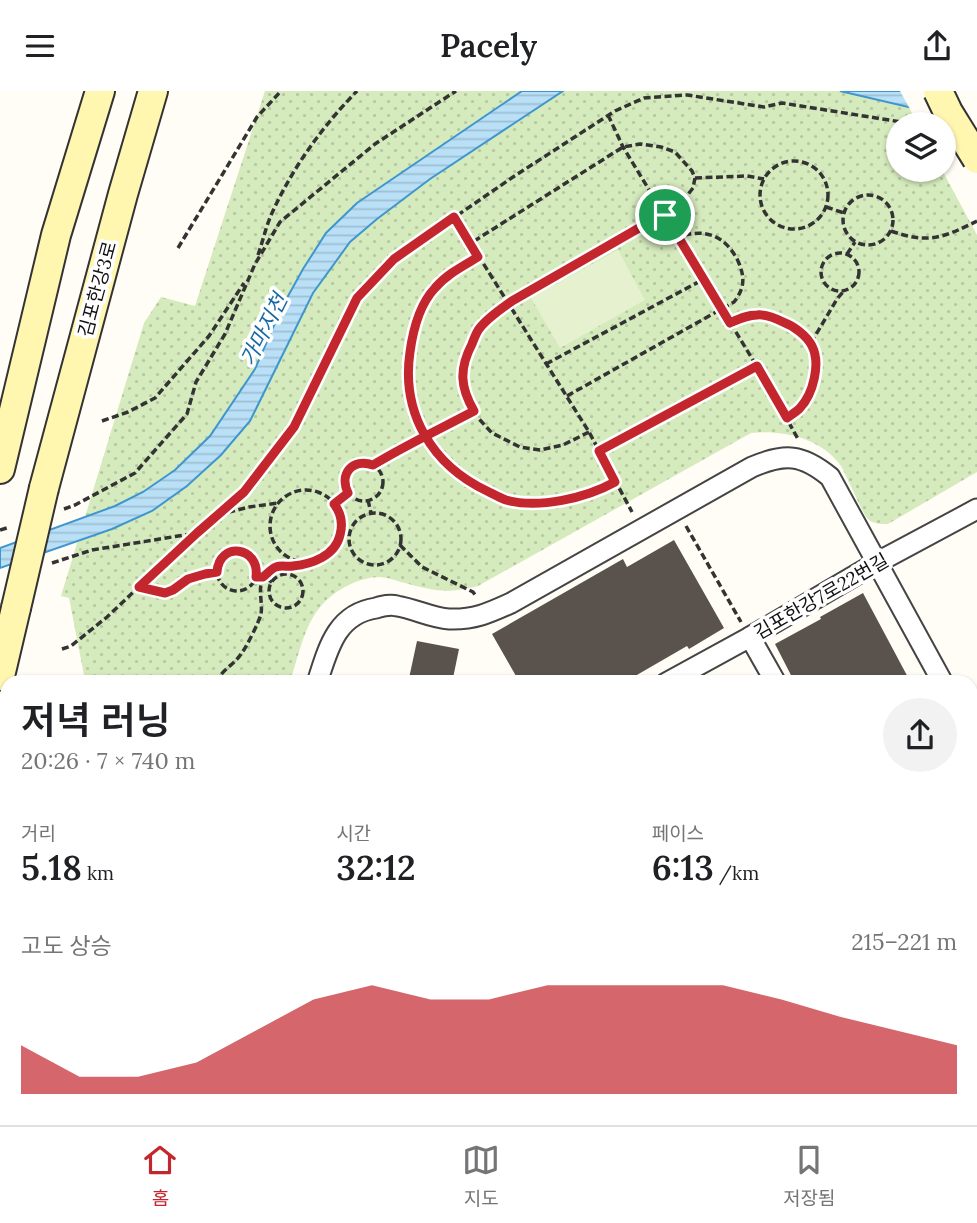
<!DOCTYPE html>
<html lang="ko">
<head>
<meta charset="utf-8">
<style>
	:root { --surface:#fff; --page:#f2f2f2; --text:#202124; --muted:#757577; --line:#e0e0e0; --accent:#c4262e }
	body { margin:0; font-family:Lora,"Noto Sans KR",serif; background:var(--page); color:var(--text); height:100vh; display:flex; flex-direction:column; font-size:26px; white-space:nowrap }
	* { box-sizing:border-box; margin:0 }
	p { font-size:23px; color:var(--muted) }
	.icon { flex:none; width:38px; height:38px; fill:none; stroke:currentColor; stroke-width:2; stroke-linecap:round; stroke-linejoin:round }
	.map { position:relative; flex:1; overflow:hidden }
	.panel { position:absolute; left:0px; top:584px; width:978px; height:450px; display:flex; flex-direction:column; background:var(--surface); border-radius:21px 21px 0 0; box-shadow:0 2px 5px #0004 }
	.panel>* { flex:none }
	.buttons { position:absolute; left:886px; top:21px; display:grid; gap:14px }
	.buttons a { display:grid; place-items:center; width:70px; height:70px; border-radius:50%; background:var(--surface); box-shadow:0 2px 5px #0004; font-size:35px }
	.pin { position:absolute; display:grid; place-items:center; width:60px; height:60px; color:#fff; margin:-30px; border:4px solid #fff; border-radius:50%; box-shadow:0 2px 7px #0007 }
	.round { display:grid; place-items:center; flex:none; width:74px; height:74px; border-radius:37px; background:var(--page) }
	.headline { display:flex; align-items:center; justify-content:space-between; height:119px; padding:0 21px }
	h1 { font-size:38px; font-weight:600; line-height:52px }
	.figures { display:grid; grid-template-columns:repeat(3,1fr); gap:10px; height:119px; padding:7px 21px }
	.figures div { display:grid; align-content:center }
	.figures b { font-size:35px; font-weight:600 }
	.figures small { font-size:19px; font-weight:400 }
	.figures p { font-size:19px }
	.chart { height:196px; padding:14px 21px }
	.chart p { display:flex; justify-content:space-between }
	.chart svg { width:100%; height:126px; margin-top:7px; fill:var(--accent); opacity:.7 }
	header { display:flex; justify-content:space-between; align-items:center; height:91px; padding:0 21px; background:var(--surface); font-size:32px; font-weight:600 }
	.menu { display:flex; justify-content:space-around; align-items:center; height:98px; border-top:2px solid var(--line); background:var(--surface); font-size:19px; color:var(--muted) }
	.menu a { display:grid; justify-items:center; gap:4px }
	.menu .on { color:var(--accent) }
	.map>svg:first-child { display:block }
	.park { fill:url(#park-dots) }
	.pitch { fill:#e6f2cf }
	.water { fill:url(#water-rules); stroke:#3f96cf; stroke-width:2 }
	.pier { fill:#fffdf5 }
	.building { fill:#5a524d }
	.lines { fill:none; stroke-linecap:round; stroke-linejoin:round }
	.street-casing { stroke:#444; stroke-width:23 }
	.secondary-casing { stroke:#333; stroke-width:32 }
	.path { stroke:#333; stroke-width:3.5; stroke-dasharray:7 3.5; stroke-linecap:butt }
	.street { stroke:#fff; stroke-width:19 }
	.secondary { stroke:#fff6b0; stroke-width:28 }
	.secondary-bridge-casing { stroke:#333; stroke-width:32; stroke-linecap:butt }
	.secondary-bridge { stroke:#fff6b0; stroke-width:28 }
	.route-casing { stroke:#fff; stroke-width:14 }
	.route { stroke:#c4262e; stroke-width:9 }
	.labels { text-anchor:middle; stroke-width:7; stroke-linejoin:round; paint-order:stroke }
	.street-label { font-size:19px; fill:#111; stroke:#fff }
	.water-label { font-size:21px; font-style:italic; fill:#1768a6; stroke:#fff }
</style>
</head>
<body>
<header><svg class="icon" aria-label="menu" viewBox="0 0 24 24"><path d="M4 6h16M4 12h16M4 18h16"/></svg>Pacely<svg class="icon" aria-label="share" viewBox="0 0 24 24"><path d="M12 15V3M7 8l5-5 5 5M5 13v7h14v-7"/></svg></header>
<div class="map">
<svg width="977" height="1034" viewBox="0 0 977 1034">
	<defs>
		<pattern id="park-dots" width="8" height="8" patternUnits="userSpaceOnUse" patternTransform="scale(1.75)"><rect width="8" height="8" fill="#d5ebbd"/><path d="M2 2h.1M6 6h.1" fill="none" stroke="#b6c8a1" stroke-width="1.8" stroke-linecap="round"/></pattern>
		<pattern id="water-rules" width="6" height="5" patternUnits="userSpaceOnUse" patternTransform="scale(1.75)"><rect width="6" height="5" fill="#b9e0f7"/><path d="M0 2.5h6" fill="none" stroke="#9ebfd3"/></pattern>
	</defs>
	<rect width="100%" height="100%" fill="#fffdf5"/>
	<path class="park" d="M 265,0 L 900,0 L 918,33 L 898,33 L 898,79 L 942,79 L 977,144 L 977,381 L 888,433 C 882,433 873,433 868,428 C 863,423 854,401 850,393 C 846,386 843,376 837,370 C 816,346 781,339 751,342 L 478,495 C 448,503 434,500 405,492 C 397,490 387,486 379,486 C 371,486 360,489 353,492 C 307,512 304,548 290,591 L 213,592 L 201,589 L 180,592 L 105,592 L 84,584 L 69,507 L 61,505 L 144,232 L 161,206 L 195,215 Z"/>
	<path class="pitch" d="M 618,159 L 645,209 L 560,257 L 531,207 Z"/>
	<g class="water">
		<path d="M 522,0 L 563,0 L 430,88 L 377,128 L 350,151 L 313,202 L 250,330 L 221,364 L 187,395 L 152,420 L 112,438 L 0,477 L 0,457 L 115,415 L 143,401 L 175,379 L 210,345 L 255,278 L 282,216 L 303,178 L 326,142 L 357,112 Z"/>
		<path d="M 840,0 L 925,0 L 977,32 Z"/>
	</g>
	<path class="pier" d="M 900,0 L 940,0 L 977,9 L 977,36 L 911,20 Z"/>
	<g class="building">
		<path d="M 674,449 L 724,537 L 689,558 L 687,555 L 623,592 L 520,592 L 492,543 L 623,468 L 627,476 Z"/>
		<path d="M 863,502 L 911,592 L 795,592 L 775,553 L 821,528 L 820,526 Z"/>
		<path d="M 417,550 L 459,558 L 452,592 L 408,592 Z"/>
	</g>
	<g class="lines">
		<defs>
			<g id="street">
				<path d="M 750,546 L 776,592"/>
				<path d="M 317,592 C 328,558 336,523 376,517 C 383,515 390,513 397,515 C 415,518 432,527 449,528 C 474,529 489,522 511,512 L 752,376 C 785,362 802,363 830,386 L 943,592"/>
				<path d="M 666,592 L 750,546 L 878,471 L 977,418"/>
				<path d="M 971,643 L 977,654"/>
				<path d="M 971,749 L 977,745"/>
				<path d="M 533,1027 L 534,1034"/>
				<path d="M 188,1034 L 190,1027"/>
			</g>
			<g id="secondary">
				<path d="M 0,378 L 56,144 L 100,0"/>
				<path d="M 44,397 L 123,103 L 153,0"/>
				<path d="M 0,585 L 16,517"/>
				<path d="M 971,907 L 977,904"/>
				<path d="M 971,931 L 977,927"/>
				<path d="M 0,997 L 7,1002"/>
				<path d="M 0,1027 L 27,1034"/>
				<path d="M 92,1027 L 118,1034"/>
				<path d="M 740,1034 L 752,1027"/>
				<path d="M 783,1034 L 795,1027"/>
			</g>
		</defs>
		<use href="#street" class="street-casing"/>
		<use href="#secondary" class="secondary-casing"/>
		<g class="path">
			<path d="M 608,24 L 623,56 L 767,292 L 798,348"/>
			<circle cx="794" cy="104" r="34"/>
			<path d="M 695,87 L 747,85 L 764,88"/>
			<circle cx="868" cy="129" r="25"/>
			<path d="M 826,116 L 844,122"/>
			<path d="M 454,126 L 472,154"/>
			<path d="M 891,140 C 928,153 943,147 977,130"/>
			<path d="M 178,157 L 257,26 L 281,0"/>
			<circle cx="840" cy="181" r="19"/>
			<path d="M 847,163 L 855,151"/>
			<path d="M 258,164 C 263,150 266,135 272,122 C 293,76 322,36 357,0"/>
			<path d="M 478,164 L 589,341 L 632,421"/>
			<path d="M 730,232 C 739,228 747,225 756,224 C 766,223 775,227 783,230 C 793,235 807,244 812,255 C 821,273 814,302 800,317 C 797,321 792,323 787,327"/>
			<path d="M 811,252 L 837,208 L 843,201"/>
			<path d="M 546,273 L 704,188"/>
			<path d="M 567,305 L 734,211 C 745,197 745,186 738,170 C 725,144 705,137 678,146"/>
			<path d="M 102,330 L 128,321 L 155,307 L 209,245 L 244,192"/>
			<path d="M 589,341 L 563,354 L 540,359 L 520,356 L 492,342 L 479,328 L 465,304 L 462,283 L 466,265 L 479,238 L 496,222 L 512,210 L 646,133 L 675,120 L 693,97 L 695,87 L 692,80 L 675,61 L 661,56 L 640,53 L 623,56 L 471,152 L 478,166 C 463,175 447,183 435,197 C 420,214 413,239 410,261 C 400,322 432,374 487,400 C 493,403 500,407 506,409 C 511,410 517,410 522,410 C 555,413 587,406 615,391"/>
			<path d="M 599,360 L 757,275"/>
			<circle cx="364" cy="391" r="19"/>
			<path d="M 373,374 C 406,354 440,338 474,320"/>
			<circle cx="306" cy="435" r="36"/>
			<path d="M 368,409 L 371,422"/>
			<path d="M 334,413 L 348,402"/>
			<path d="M 64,418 L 75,414 L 135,382 L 187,323 L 196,291 L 225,243 L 255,173 L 280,131 L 375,53 L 456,0"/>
			<circle cx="375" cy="448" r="26"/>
			<path d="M 218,424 L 249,416 L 278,412"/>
			<path d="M 686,435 L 741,531"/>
			<path d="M 0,439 L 10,436"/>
			<path d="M 400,454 L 422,476 L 473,501 L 476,505"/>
			<circle cx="237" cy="480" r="20"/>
			<path d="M 52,472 L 92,459 L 197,442 L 244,401 L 294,336 L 357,207 L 394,168 L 513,86 L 615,20 L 644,7 L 687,4 L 764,16 L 782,12 L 914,33"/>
			<circle cx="286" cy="500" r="17"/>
			<path d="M 256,486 L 263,486 L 272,491"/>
			<path d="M 139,496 L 165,502 L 173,499 L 188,488 L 205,483 L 217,481"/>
			<path d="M 62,558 L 71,555 L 107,526 L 195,443"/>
			<path d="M 216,592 C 221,579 234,574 241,563 C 246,557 259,531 261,523 C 263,512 257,496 264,485 C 274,472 291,476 305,473"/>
			<path d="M 0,921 L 7,918"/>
		</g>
		<use href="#street" class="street"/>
		<use href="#secondary" class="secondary"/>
		<defs>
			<g id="secondary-bridge">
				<path d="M 938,0 L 948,21 L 977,68"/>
				<path d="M 16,517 L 44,397"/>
			</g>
		</defs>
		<use href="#secondary-bridge" class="secondary-bridge-casing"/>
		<use href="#secondary-bridge" class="secondary-bridge"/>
	</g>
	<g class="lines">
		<defs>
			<path id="route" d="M 665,124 L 646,133 L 512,210 C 501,218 487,227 479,238 C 476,242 474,248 472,253 C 459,278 460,296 474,320 C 440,338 406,354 373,374 C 352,367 339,383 348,402 L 334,413 C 341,422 343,433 340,444 C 335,465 312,473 293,475 C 288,476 281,474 276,476 C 272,477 267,483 263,486 L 256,486 C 260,455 219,450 217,481 L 205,483 L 188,488 L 173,499 L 165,502 L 139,496 L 197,442 L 244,401 L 294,336 L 357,207 L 394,168 L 454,126 L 478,166 C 463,175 447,183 435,197 C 419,214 413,239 410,261 C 401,322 432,374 487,400 C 493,403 500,407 506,409 C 539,418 586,407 615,391 L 599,360 L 757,275 L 787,327 C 791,324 796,321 800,317 C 813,303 821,273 812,255 C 807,245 794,235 783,231 C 775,227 766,223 757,224 C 747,224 739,228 730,232 L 665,124"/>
		</defs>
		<use href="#route" class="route-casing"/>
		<use href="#route" class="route"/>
	</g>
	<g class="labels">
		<g class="street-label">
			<text transform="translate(97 198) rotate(-75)" y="7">김포한강3로</text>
			<text transform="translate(821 505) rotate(-30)" y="7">김포한강7로22번길</text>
		</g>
		<g class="water-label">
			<text transform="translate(264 239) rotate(-63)" y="7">가마지천</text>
		</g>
	</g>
</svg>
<div class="buttons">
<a><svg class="icon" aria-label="layers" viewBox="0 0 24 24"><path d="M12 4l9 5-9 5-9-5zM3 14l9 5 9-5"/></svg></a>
</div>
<div class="pin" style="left:665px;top:124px;background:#1e9e55"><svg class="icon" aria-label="arrive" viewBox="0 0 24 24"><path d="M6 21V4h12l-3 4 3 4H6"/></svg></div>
<section class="panel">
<div class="headline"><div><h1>저녁 러닝</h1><p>20:26 · 7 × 740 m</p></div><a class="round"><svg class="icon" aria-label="share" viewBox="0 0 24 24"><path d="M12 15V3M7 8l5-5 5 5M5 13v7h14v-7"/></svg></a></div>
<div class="figures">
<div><p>거리</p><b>5.18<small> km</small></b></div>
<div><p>시간</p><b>32:12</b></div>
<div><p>페이스</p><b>6:13<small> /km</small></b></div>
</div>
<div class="chart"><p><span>고도 상승</span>215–221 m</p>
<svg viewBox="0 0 160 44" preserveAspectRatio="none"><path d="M0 44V27L10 38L20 38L30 33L40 22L50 11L60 6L70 11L80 11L90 6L100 6L110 6L120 6L130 11L140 17L150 22L160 27V44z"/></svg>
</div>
</section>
</div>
<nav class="menu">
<a class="on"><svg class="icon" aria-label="home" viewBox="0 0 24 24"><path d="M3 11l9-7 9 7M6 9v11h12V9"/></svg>홈</a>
<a><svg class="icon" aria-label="map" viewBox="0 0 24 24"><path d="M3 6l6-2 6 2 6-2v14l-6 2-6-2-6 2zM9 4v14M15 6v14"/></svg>지도</a>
<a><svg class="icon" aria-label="saved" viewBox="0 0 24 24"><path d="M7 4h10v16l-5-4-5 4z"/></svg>저장됨</a>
</nav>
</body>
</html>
